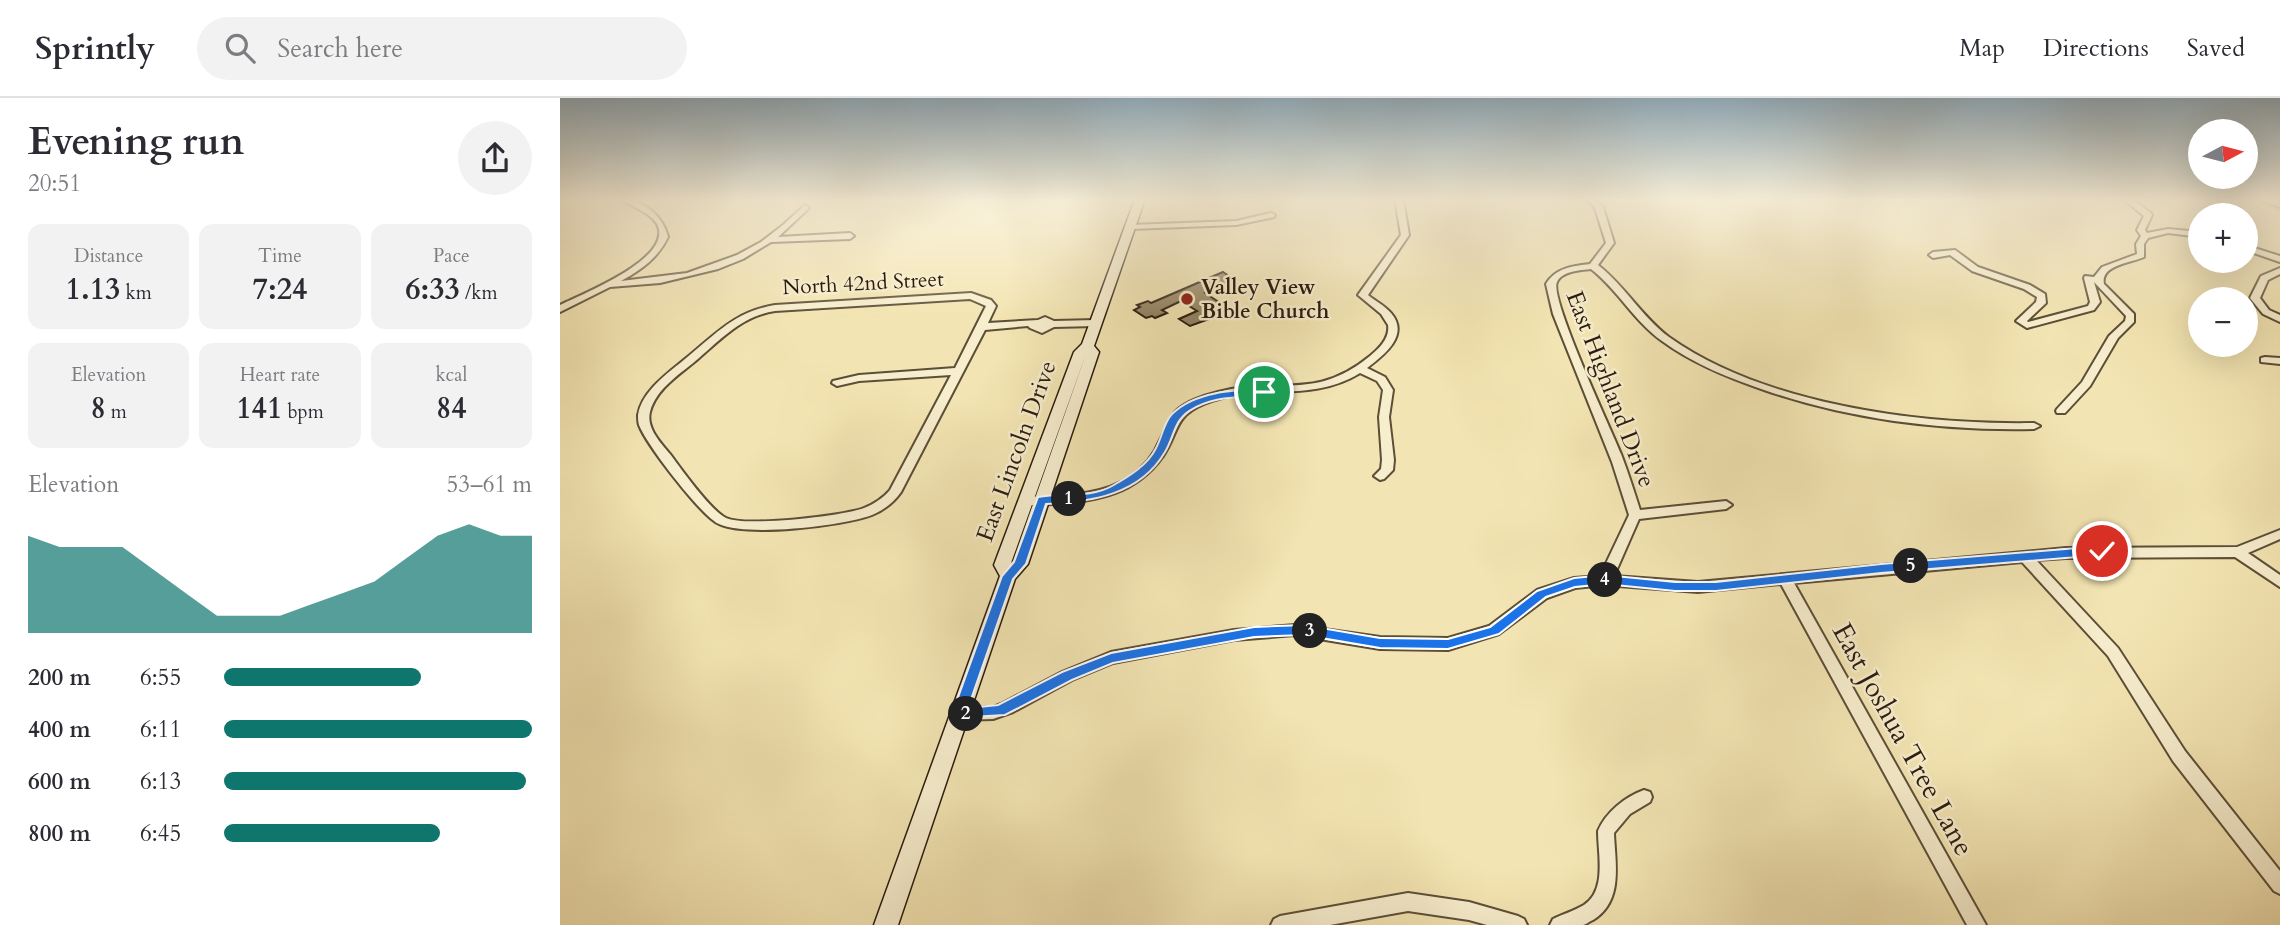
<!DOCTYPE html>
<html lang="en">
<head>
<meta charset="utf-8">
<style>
	:root { --surface:#fff; --page:#f2f2f3; --text:#2b2b33; --muted:#7c7c81; --line:#e1e1e2; --accent:#0f766e }
	body { margin:0; font-family:Cardo,serif; background:var(--page); color:var(--text); height:100vh; display:flex; flex-direction:column; font-size:26px; white-space:nowrap }
	* { box-sizing:border-box; margin:0 }
	p { font-size:23px; color:var(--muted) }
	.icon { flex:none; width:38px; height:38px; fill:none; stroke:currentColor; stroke-width:2; stroke-linecap:round; stroke-linejoin:round }
	.map { position:relative; flex:1; overflow:hidden }
	.details { display:flex; flex-direction:column; background:var(--surface); width:560px }
	.details>* { flex:none }
	.needle { width:46px; rotate:83deg }
	.fabs { position:absolute; left:1628px; top:21px; display:grid; gap:14px }
	.fabs a { display:grid; place-items:center; width:70px; height:70px; border-radius:50%; background:var(--surface); box-shadow:0 7px 28px #0002; font-size:35px }
	.pin { position:absolute; display:grid; place-items:center; width:60px; height:60px; color:#fff; margin:-30px; border:4px solid #fff; border-radius:50%; box-shadow:0 2px 7px #0007 }
	.km { position:absolute; width:35px; height:35px; margin:-18px; border-radius:50%; background:#222; color:#fff; font-size:19px; line-height:35px; text-align:center }
	.round { display:grid; place-items:center; flex:none; width:74px; height:74px; border-radius:37px; background:var(--page) }
	.headline { display:flex; align-items:center; justify-content:space-between; height:119px; padding:0 28px }
	h1 { font-size:38px; font-weight:600; line-height:52px }
	.metrics { display:grid; grid-template-columns:repeat(3,1fr); gap:10px; height:119px; padding:7px 28px }
	.metrics div { display:grid; align-content:center; border-radius:14px; background:var(--page); text-align:center }
	.metrics b { font-size:30px; font-weight:600 }
	.metrics small { font-size:19px; font-weight:400 }
	.metrics p { font-size:19px }
	.chart { height:196px; padding:14px 28px }
	.chart p { display:flex; justify-content:space-between }
	.chart svg { width:100%; height:126px; margin-top:7px; fill:var(--accent); opacity:.7 }
	ul { padding:0 28px; list-style:none; font-size:23px }
	li { display:grid; grid-template-columns:112px 84px 1fr; align-items:center; height:52px }
	li i { height:18px; border-radius:9px; background:var(--accent) }
	header { display:flex; align-items:center; gap:42px; box-sizing:border-box; height:98px; padding:0 35px; background:var(--surface); border-bottom:2px solid var(--line) }
	header strong { font-size:33px }
	nav { display:flex; gap:38px; margin-inline-start:auto; font-size:24px }
	.search { width:490px; height:63px; background:var(--page); display:flex; align-items:center; gap:18px; box-sizing:border-box; padding:0 24px; border-radius:38px; color:var(--muted); font-size:26px }
	main { display:flex; flex:1; min-height:0 }
	.map>svg:first-child { display:block }
	.building { fill:#928464; stroke:#291b0e; stroke-width:2 }
	.lines { fill:none; stroke-linecap:round; stroke-linejoin:round }
	.minor-casing { stroke:#5c4e37; stroke-width:4 }
	.secondary-casing { stroke:#291b0e; stroke-width:3 }
	.minor { fill:#f7eece; fill-rule:evenodd }
	.secondary { fill:#f7eece; fill-rule:evenodd }
	.route { fill:#1a73e8; stroke:#fff; stroke-width:2 }
	.poi-dot { fill:#8f2418; stroke:#f7eece; stroke-width:2.5 }
	.labels { text-anchor:middle; stroke-width:5; stroke-linejoin:round; paint-order:stroke }
	.far-street-label { font-size:21px; fill:#291b0e; stroke:#f7eece }
	.far-poi-label { font-size:21px; font-weight:bold; fill:#291b0e; stroke:#f7eece; text-anchor:start }
	.street-label { font-size:24px; fill:#291b0e; stroke:#f7eece }
	.near-street-label { font-size:28px; fill:#291b0e; stroke:#f7eece }
</style>
</head>
<body>
<header>
<strong>Sprintly</strong>
<div class="search"><svg class="icon" aria-label="search" viewBox="0 0 24 24"><circle cx="10" cy="10" r="6"/><path d="M15 15l6 6"/></svg>Search here</div>
<nav><a>Map</a><a>Directions</a><a>Saved</a></nav>
</header>
<main>
<section class="details">
<div class="headline"><div><h1>Evening run</h1><p>20:51</p></div><a class="round"><svg class="icon" aria-label="share" viewBox="0 0 24 24"><path d="M12 15V3M7 8l5-5 5 5M5 13v7h14v-7"/></svg></a></div>
<div class="metrics">
<div><p>Distance</p><b>1.13<small> km</small></b></div>
<div><p>Time</p><b>7:24</b></div>
<div><p>Pace</p><b>6:33<small> /km</small></b></div>
</div>
<div class="metrics">
<div><p>Elevation</p><b>8<small> m</small></b></div>
<div><p>Heart rate</p><b>141<small> bpm</small></b></div>
<div><p>kcal</p><b>84</b></div>
</div>
<div class="chart"><p><span>Elevation</span>53–61 m</p>
<svg viewBox="0 0 160 44" preserveAspectRatio="none"><path d="M0 44V10L10 14L20 14L30 14L40 22L50 30L60 38L70 38L80 38L90 34L100 30L110 26L120 18L130 10L140 6L150 10L160 10V44z"/></svg>
</div>
<ul>
<li><b>200 m</b>6:55<i style="width:64%"></i></li>
<li><b>400 m</b>6:11<i style="width:100%"></i></li>
<li><b>600 m</b>6:13<i style="width:98%"></i></li>
<li><b>800 m</b>6:45<i style="width:70%"></i></li>
</ul>
</section>
<div class="map">
<svg width="1720" height="827" viewBox="0 0 1720 827">
	<rect width="100%" height="100%" fill="#f3e5b3"/>
	<filter id="stains"><feTurbulence type="fractalNoise" baseFrequency=".00286" numOctaves="4"/><feColorMatrix values="0 0 0 0 .2 0 0 0 0 .09 0 0 0 0 .02 0 0 0 .5 -.17"/></filter>
	<radialGradient id="worn" r=".72"><stop offset=".6" stop-color="#630" stop-opacity="0"/><stop offset="1" stop-color="#630" stop-opacity=".3"/></radialGradient>
	<path class="building" d="M 663,174 L 675,182 L 645,195 L 671,212 L 649,221 L 630,228 L 619,221 L 637,213 L 621,203 L 602,212 L 607,215 L 595,220 L 592,218 L 586,220 L 574,212 L 580,209 L 577,207 L 588,203 L 591,205 Z"/>
	<g class="lines">
		<defs>
			<g id="minor">
				<path d="M 61,101 C 83,101 103,118 108,139 C 98,160 81,172 61,183 L 127,175 L 177,157 L 201,144 L 223,127 L 245,107 L 249,109 L 248,111 L 218,139 L 290,135 L 294,138 L 290,141 L 211,144 L 183,161 L 158,171 L 100,185 L 50,189 L 0,214 L 0,207 C 22,196 115,160 97,126 C 90,114 71,109 61,101 Z"/>
				<path d="M 835,101 L 843,101 L 849,137 L 808,197 C 815,203 824,207 831,215 C 850,237 824,257 807,270 L 825,279 L 833,292 L 829,319 L 834,362 L 833,372 L 824,381 L 820,382 L 814,378 L 821,371 L 822,362 L 819,319 L 823,292 L 817,283 L 800,275 C 750,306 695,284 644,306 C 613,319 619,335 603,358 C 576,396 538,403 494,406 C 483,406 472,408 462,406 L 460,403 L 466,399 C 500,397 540,399 570,379 C 583,370 594,357 600,342 C 605,333 608,322 615,314 C 626,303 643,298 658,294 C 718,278 754,304 810,258 C 820,250 830,240 828,227 L 821,216 L 798,197 L 841,137 Z"/>
				<path d="M 1027,101 L 1035,101 L 1043,109 L 1054,145 L 1038,167 C 1065,188 1082,219 1109,239 C 1205,307 1360,327 1474,325 L 1480,328 L 1474,331 C 1383,333 1293,322 1207,293 C 1171,281 1133,266 1102,243 C 1074,223 1058,192 1031,171 C 1021,172 1002,173 997,184 C 989,200 1051,331 1061,356 C 1068,374 1074,393 1080,412 L 1166,403 L 1172,407 L 1166,411 L 1079,421 L 1054,478 L 1138,484 L 1506,450 L 1677,449 L 1720,432 L 1720,441 L 1688,455 L 1720,477 L 1720,489 L 1675,459 L 1506,460 L 1476,462 L 1558,550 L 1625,653 L 1720,773 L 1720,796 L 1714,793 L 1613,663 L 1548,558 L 1462,464 L 1234,485 L 1426,827 L 1407,827 L 1221,486 L 1138,494 L 1045,487 L 1015,490 L 987,500 L 939,536 L 888,552 L 820,551 L 735,537 L 674,542 L 553,565 L 512,582 L 453,614 L 433,621 L 399,622 L 394,620 L 391,616 L 394,612 L 433,609 L 443,605 L 502,574 L 551,554 L 674,532 L 735,527 L 820,539 L 888,540 L 929,528 L 977,492 L 1014,480 L 1040,478 L 1069,417 L 1052,364 L 993,216 L 986,186 C 995,170 1013,168 1030,166 L 1046,145 L 1035,110 Z"/>
				<path d="M 1563,101 L 1572,101 L 1591,115 L 1592,117 L 1585,132 L 1587,135 L 1608,131 L 1640,134 L 1640,139 L 1608,135 L 1588,140 L 1584,146 L 1584,159 C 1571,165 1540,167 1544,186 L 1574,216 L 1574,224 L 1558,240 L 1530,288 L 1505,315 L 1497,315 L 1496,313 L 1497,311 L 1522,284 L 1549,238 L 1565,223 L 1566,218 L 1534,184 L 1540,204 L 1534,212 L 1467,230 L 1456,223 L 1476,204 L 1477,199 L 1464,191 L 1412,173 L 1390,157 L 1373,160 L 1369,157 L 1373,154 L 1395,152 L 1418,169 L 1470,187 L 1485,196 L 1486,205 L 1467,223 L 1468,224 L 1528,208 L 1530,204 L 1524,180 L 1525,178 L 1534,179 L 1542,169 L 1577,156 L 1576,146 L 1581,138 L 1577,132 L 1584,118 Z"/>
				<path d="M 1697,101 L 1709,101 L 1720,104 L 1720,109 Z"/>
				<path d="M 711,115 L 715,117 L 714,119 L 676,127 L 570,131 L 566,129 L 570,127 L 676,123 Z"/>
				<path d="M 1685,147 L 1720,158 L 1720,164 L 1685,152 Z"/>
				<path d="M 1720,170 L 1720,176 L 1708,182 L 1700,200 L 1709,212 L 1720,217 L 1720,224 L 1703,216 L 1690,200 L 1701,178 Z"/>
				<path d="M 411,195 L 431,202 L 436,208 L 428,225 L 478,222 L 485,219 L 494,223 L 536,222 L 541,225 L 536,228 L 494,229 L 482,235 L 470,230 L 468,228 L 425,232 L 341,394 C 334,404 324,412 312,417 C 283,428 187,439 159,426 C 142,419 86,346 79,327 C 78,324 78,320 78,317 C 82,293 108,275 125,261 C 156,236 174,214 215,207 ZM 410,201 L 426,208 L 395,270 L 299,277 L 273,283 L 272,285 L 277,288 L 299,283 L 391,277 L 330,392 C 323,400 314,406 304,410 C 284,418 185,429 166,420 C 150,412 122,372 110,356 C 101,345 86,330 90,314 C 96,290 122,275 139,260 C 163,239 183,218 215,213 Z"/>
				<path d="M 1705,259 L 1720,260 L 1720,266 L 1701,264 L 1701,260 Z"/>
				<path d="M 1084,692 L 1090,694 L 1092,699 L 1090,704 L 1070,716 L 1054,735 C 1055,765 1064,803 1033,822 C 1032,822 1025,827 1023,827 C 1014,827 1000,827 990,827 L 993,821 C 1003,816 1014,813 1024,807 C 1047,792 1038,757 1038,733 C 1046,714 1065,699 1084,692 Z"/>
				<path d="M 848,795 L 909,804 L 958,818 L 964,821 L 967,827 L 927,827 L 909,822 L 848,813 L 770,827 L 711,827 L 714,821 L 720,818 Z"/>
			</g>
			<path id="secondary" d="M 575,101 L 585,101 L 534,248 L 539,254 L 468,466 L 455,481 L 338,827 L 314,827 L 440,478 L 434,467 L 514,254 L 522,246 ZM 526,256 L 453,463 L 451,465 Z"/>
		</defs>
		<use href="#minor" class="minor-casing"/>
		<use href="#secondary" class="secondary-casing"/>
		<use href="#minor" class="minor"/>
		<use href="#secondary" class="secondary"/>
	</g>
	<linearGradient id="sky" x2="0" y2="1"><stop stop-color="#91acbc"/><stop offset="0.47" stop-color="#faf3dd"/><stop offset="1" stop-color="#faf3dd" stop-opacity="0"/></linearGradient>
	<rect width="1720" height="217" fill="url(#sky)"/>
	<path class="route" d="M 704,291 L 708,292 L 708,296 C 681,300 654,297 629,313 C 614,323 614,339 605,354 C 580,397 531,404 486,406 L 466,466 L 453,481 L 408,610 L 438,607 L 502,574 L 551,555 L 694,529 L 744,527 L 820,540 L 888,541 L 930,529 L 977,493 L 1014,480 L 1045,477 L 1115,484 L 1156,484 L 1321,466 L 1542,448 L 1548,453 L 1542,457 L 1321,475 L 1156,493 L 1115,493 L 1045,486 L 1015,489 L 986,499 L 939,536 L 888,551 L 820,550 L 744,537 L 694,539 L 553,565 L 512,582 L 445,617 L 394,620 L 392,616 L 442,478 L 454,464 L 478,399 C 503,394 529,401 552,388 C 568,379 588,367 596,350 C 602,339 604,324 612,316 C 635,293 675,292 704,291 Z"/>
	<circle class="poi-dot" cx="627" cy="201" r="7"/>
	<g class="labels">
		<g class="far-street-label">
			<text transform="translate(303 185) rotate(-3)" y="7">North 42nd Street</text>
		</g>
		<g class="far-poi-label">
			<text x="641" y="196">Valley View<tspan x="641" dy="24">Bible Church</tspan></text>
		</g>
		<g class="street-label">
			<text transform="translate(1051 291) rotate(69)" y="8">East Highland Drive</text>
			<text transform="translate(456 353) rotate(-70)" y="8">East Lincoln Drive</text>
		</g>
		<g class="near-street-label">
			<text transform="translate(1344 641) rotate(61)" y="10">East Joshua Tree Lane</text>
		</g>
	</g>
	<rect width="100%" height="100%" filter="url(#stains)"/>
	<rect width="100%" height="100%" fill="url(#worn)"/>
</svg>
<div class="fabs">
<a><svg class="needle" viewBox="-14 -14 28 28"><path d="M0-13l5 13h-10z" fill="#e53935"/><path d="M0 13l5-13h-10z" fill="#7c7c81"/></svg></a>
<a>+</a>
<a>−</a>
</div>
<div class="pin" style="left:704px;top:294px;background:#1e9e55"><svg class="icon" aria-label="arrive" viewBox="0 0 24 24"><path d="M6 21V4h12l-3 4 3 4H6"/></svg></div>
<div class="pin" style="left:1542px;top:453px;background:#d93025"><svg class="icon" aria-label="check" viewBox="0 0 24 24"><path d="M5 12l5 5 9-10"/></svg></div>
<b class="km" style="left:509px;top:401px">1</b>
<b class="km" style="left:406px;top:616px">2</b>
<b class="km" style="left:750px;top:533px">3</b>
<b class="km" style="left:1045px;top:482px">4</b>
<b class="km" style="left:1351px;top:468px">5</b>
</div>
</main>
</body>
</html>
